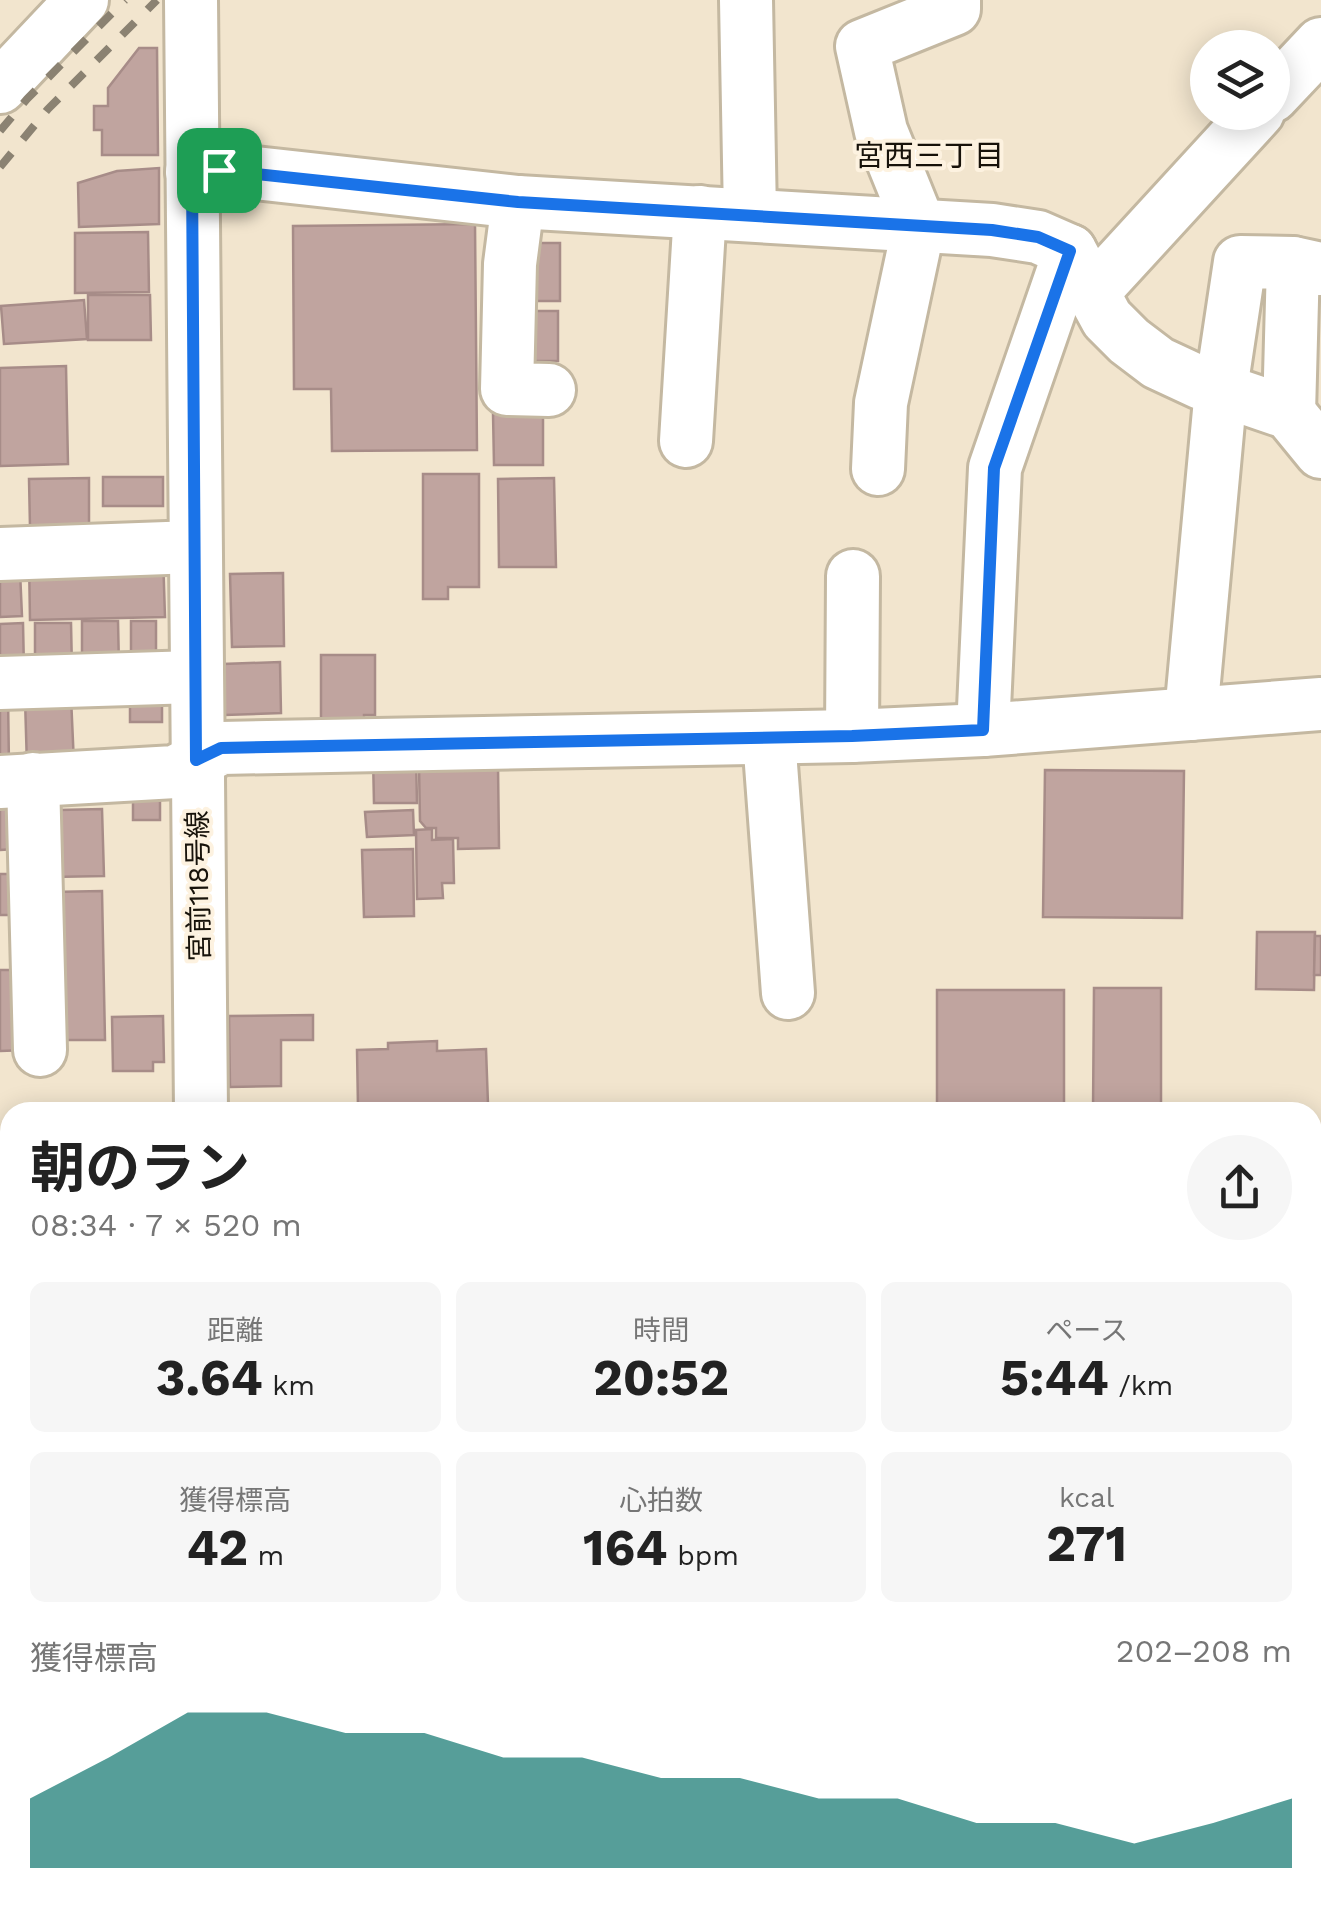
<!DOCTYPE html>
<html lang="ja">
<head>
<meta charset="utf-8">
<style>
	:root { --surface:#fff; --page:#f6f6f6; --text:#222; --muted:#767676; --accent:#0f766e }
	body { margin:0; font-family:"Work Sans","Noto Sans JP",sans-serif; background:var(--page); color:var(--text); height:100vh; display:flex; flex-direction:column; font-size:38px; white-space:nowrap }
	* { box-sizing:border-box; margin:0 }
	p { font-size:32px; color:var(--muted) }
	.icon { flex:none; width:55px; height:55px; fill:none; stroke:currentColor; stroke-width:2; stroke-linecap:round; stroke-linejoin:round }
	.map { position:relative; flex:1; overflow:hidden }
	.details { position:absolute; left:0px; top:1102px; width:1322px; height:812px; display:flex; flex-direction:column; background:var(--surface); border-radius:30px 30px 0 0; box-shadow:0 5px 25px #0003 }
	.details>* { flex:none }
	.buttons { position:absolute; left:1190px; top:30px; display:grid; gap:20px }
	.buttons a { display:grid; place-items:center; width:100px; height:100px; border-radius:50%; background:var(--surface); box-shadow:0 5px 25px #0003; font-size:50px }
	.pin { position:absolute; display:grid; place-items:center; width:85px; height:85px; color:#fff; margin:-42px; border-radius:20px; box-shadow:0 5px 15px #0006 }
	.round { display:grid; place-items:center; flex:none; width:105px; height:105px; border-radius:52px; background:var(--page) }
	.head { display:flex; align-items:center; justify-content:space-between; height:170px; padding:0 30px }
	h1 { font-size:55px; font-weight:700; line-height:75px }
	.stats { display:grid; grid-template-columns:repeat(3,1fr); gap:15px; height:170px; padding:10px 30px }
	.stats div { display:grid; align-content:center; border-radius:15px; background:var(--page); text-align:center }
	.stats b { font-size:50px; font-weight:700 }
	.stats small { font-size:28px; font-weight:400 }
	.stats p { font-size:28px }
	.chart { height:280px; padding:20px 30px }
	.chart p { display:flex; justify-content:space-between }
	.chart svg { width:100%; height:180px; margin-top:10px; fill:var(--accent); opacity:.7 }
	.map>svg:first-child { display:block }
	.building { fill:#c0a49f; stroke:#a78c88; stroke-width:2.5 }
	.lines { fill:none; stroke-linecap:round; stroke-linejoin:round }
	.minor-casing { stroke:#c4b8a1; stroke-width:58 }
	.major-casing { stroke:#a78475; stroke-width:60 }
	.minor { stroke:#fff; stroke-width:52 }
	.major { stroke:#f8dacf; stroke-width:55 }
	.rail { stroke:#8b8272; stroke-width:8; stroke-dasharray:18 18; stroke-linecap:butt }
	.route-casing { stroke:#fff; stroke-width:20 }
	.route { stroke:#1a73e8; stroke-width:12 }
	.labels { text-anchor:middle; stroke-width:8; stroke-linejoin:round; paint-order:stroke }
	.street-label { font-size:28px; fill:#17120a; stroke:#fdf2e0 }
	.neighbourhood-label { font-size:30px; fill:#17120a; stroke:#fdf2e0 }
</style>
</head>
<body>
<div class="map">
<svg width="1321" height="1913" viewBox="0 0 1321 1913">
	<rect width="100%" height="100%" fill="#f2e5ce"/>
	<g class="building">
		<path d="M 139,48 L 157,48 L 158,155 L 102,155 L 102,130 L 94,130 L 94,106 L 108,106 L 108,88 Z"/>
		<path d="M 159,168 L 159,224 L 79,227 L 78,183 L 117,171 Z"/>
		<path d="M 475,224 L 477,450 L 332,451 L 331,389 L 294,389 L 293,226 Z"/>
		<path d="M 148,232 L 149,292 L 75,293 L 75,233 Z"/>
		<rect x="520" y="243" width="40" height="58"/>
		<path d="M 88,295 L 150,295 L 151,340 L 88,340 Z"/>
		<path d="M 84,300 L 87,339 L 4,344 L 1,306 Z"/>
		<rect x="516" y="311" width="42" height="50"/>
		<path d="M 66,366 L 68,464 L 0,466 L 0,368 Z"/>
		<path d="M 493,413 L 543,413 L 543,465 L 494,465 Z"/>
		<path d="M 423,474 L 479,474 L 479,587 L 448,587 L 448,599 L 423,599 Z"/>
		<rect x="103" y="477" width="60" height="29"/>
		<path d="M 89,478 L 89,526 L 30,527 L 29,479 Z"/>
		<path d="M 554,478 L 556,567 L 499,567 L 498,479 Z"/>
		<path d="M 163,555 L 165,617 L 30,620 L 29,559 Z"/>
		<path d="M 0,571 L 20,571 L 22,616 L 0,617 Z"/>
		<path d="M 283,573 L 284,646 L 232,647 L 230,574 Z"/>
		<path d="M 82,621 L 118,621 L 119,667 L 82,667 Z"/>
		<rect x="131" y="621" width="25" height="45"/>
		<path d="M 23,623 L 24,669 L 0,670 L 0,624 Z"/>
		<path d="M 35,623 L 71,623 L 72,669 L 35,669 Z"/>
		<path d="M 321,655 L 375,655 L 375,715 L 364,715 L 364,724 L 321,725 Z"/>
		<path d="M 280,662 L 281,713 L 225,715 L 223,664 Z"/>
		<rect x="130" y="692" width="32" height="30"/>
		<path d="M 0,696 L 8,696 L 9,766 L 0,766 Z"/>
		<path d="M 71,697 L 74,764 L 27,766 L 25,699 Z"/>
		<path d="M 416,756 L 417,803 L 374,803 L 373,757 Z"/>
		<path d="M 498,765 L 499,848 L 458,849 L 458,838 L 436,838 L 436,828 L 426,828 L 420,821 L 419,767 Z"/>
		<path d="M 1045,770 L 1184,771 L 1182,918 L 1043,917 Z"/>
		<path d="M 133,786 L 160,787 L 160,820 L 133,820 Z"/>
		<path d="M 14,797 L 15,849 L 0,850 L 0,798 Z"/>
		<path d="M 102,809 L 104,876 L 52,877 L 59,810 Z"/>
		<path d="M 413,810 L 414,835 L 367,837 L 365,812 Z"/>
		<path d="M 432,829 L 432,840 L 453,839 L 454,883 L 442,883 L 443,898 L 417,899 L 416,830 Z"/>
		<path d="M 413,849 L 414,916 L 364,917 L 362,850 Z"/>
		<path d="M 0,874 L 18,874 L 19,915 L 0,915 Z"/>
		<path d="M 102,891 L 105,1040 L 53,1040 L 51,892 Z"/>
		<path d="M 1257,932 L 1315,932 L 1314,990 L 1256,989 Z"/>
		<path d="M 1315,936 L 1321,936 L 1321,975 L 1314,975 Z"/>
		<path d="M 0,970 L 26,970 L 27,1050 L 0,1051 Z"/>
		<path d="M 1094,988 L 1161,988 L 1161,1112 L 1093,1112 Z"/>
		<rect x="937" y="990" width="127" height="122"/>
		<path d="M 313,1015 L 313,1040 L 281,1040 L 281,1086 L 230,1087 L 229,1016 Z"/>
		<path d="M 163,1016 L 164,1062 L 153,1062 L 153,1071 L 113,1071 L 112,1017 Z"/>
		<path d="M 437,1041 L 437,1051 L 486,1049 L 488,1104 L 358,1107 L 357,1050 L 388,1049 L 388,1043 Z"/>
		<rect x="0" y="1140" width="10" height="171"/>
		<path d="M 1312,1272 L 1321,1272 L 1321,1319 L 1312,1320 Z"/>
		<rect x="256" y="1905" width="203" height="8"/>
		<rect x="852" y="1905" width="115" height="8"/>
	</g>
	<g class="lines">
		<defs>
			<g id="minor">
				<path d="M 191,0 L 201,1112"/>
				<path d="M 746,0 L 750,215"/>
				<path d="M 0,87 L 82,0"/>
				<path d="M 1272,96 L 1321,44"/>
				<path d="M 192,172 L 219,169 L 518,202 L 992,230 L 1038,237 L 1070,251 L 1107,319 L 1129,341 L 1158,363 L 1201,383 L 1289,413 L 1321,452"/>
				<path d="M 518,202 L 510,264 L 507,389 L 549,390"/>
				<path d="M 1092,293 L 1258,112"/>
				<path d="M 1289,413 L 1293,263"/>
				<path d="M 686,441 L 700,212"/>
				<path d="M 878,469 L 881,403 L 919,225 L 881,131 L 862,46 L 954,9 L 954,0"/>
				<path d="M 0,554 L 195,547"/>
				<path d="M 0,683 L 195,677"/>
				<path d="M 1191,714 L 1221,389 L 1240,262 L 1293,263 L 1321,269"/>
				<path d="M 983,730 L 995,468 L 1070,251"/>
				<path d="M 852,736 L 853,576"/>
				<path d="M 769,738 L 788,993"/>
				<path d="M 33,779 L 40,1050"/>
				<path d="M 0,782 L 175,772 L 221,748 L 852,736 L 983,730 L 1321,704"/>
				<path d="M 1312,1804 L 1321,1804"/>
				<path d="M 212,1905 L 212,1913"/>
			</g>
			<g id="major">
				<path d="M 0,1377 L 10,1377"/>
				<path d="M 1312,1377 L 1321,1377"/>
				<path d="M 0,1419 L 10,1419"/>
				<path d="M 1312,1419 L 1321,1419"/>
			</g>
		</defs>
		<use href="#minor" class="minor-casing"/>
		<use href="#major" class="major-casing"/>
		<use href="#minor" class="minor"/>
		<use href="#major" class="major"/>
		<g class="rail">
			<path d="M 0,131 L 27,99 L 125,0"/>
			<path d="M 0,167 L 48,109 L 157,0"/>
		</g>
	</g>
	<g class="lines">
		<defs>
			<path id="route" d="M 219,170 L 518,202 L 992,230 L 1038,237 L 1070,251 L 994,468 L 983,730 L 852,736 L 221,748 L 196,760 L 192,172 Z"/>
		</defs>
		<use href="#route" class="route-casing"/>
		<use href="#route" class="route"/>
	</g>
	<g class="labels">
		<g class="street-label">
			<text transform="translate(198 886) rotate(-91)" y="10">宮前118号線</text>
		</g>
		<g class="neighbourhood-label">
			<text x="929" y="166">宮西三丁目</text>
		</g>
	</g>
</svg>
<div class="buttons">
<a><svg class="icon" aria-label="layers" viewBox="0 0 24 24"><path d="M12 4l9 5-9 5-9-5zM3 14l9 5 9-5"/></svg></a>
</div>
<div class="pin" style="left:219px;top:170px;background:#1e9e55"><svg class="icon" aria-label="arrive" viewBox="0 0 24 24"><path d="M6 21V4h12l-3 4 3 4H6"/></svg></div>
<section class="details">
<div class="head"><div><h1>朝のラン</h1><p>08:34 · 7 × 520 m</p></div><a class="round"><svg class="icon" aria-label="share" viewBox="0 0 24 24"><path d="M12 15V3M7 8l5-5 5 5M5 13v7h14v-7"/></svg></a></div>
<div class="stats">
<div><p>距離</p><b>3.64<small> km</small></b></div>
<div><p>時間</p><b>20:52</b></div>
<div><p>ペース</p><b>5:44<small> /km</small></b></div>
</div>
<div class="stats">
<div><p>獲得標高</p><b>42<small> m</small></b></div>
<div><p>心拍数</p><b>164<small> bpm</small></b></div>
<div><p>kcal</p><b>271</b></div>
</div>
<div class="chart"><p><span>獲得標高</span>202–208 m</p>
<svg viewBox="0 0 160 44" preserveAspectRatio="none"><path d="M0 44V27L10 17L20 6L30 6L40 11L50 11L60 17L70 17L80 22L90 22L100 27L110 27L120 33L130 33L140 38L150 33L160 27V44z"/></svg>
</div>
</section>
</div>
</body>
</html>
